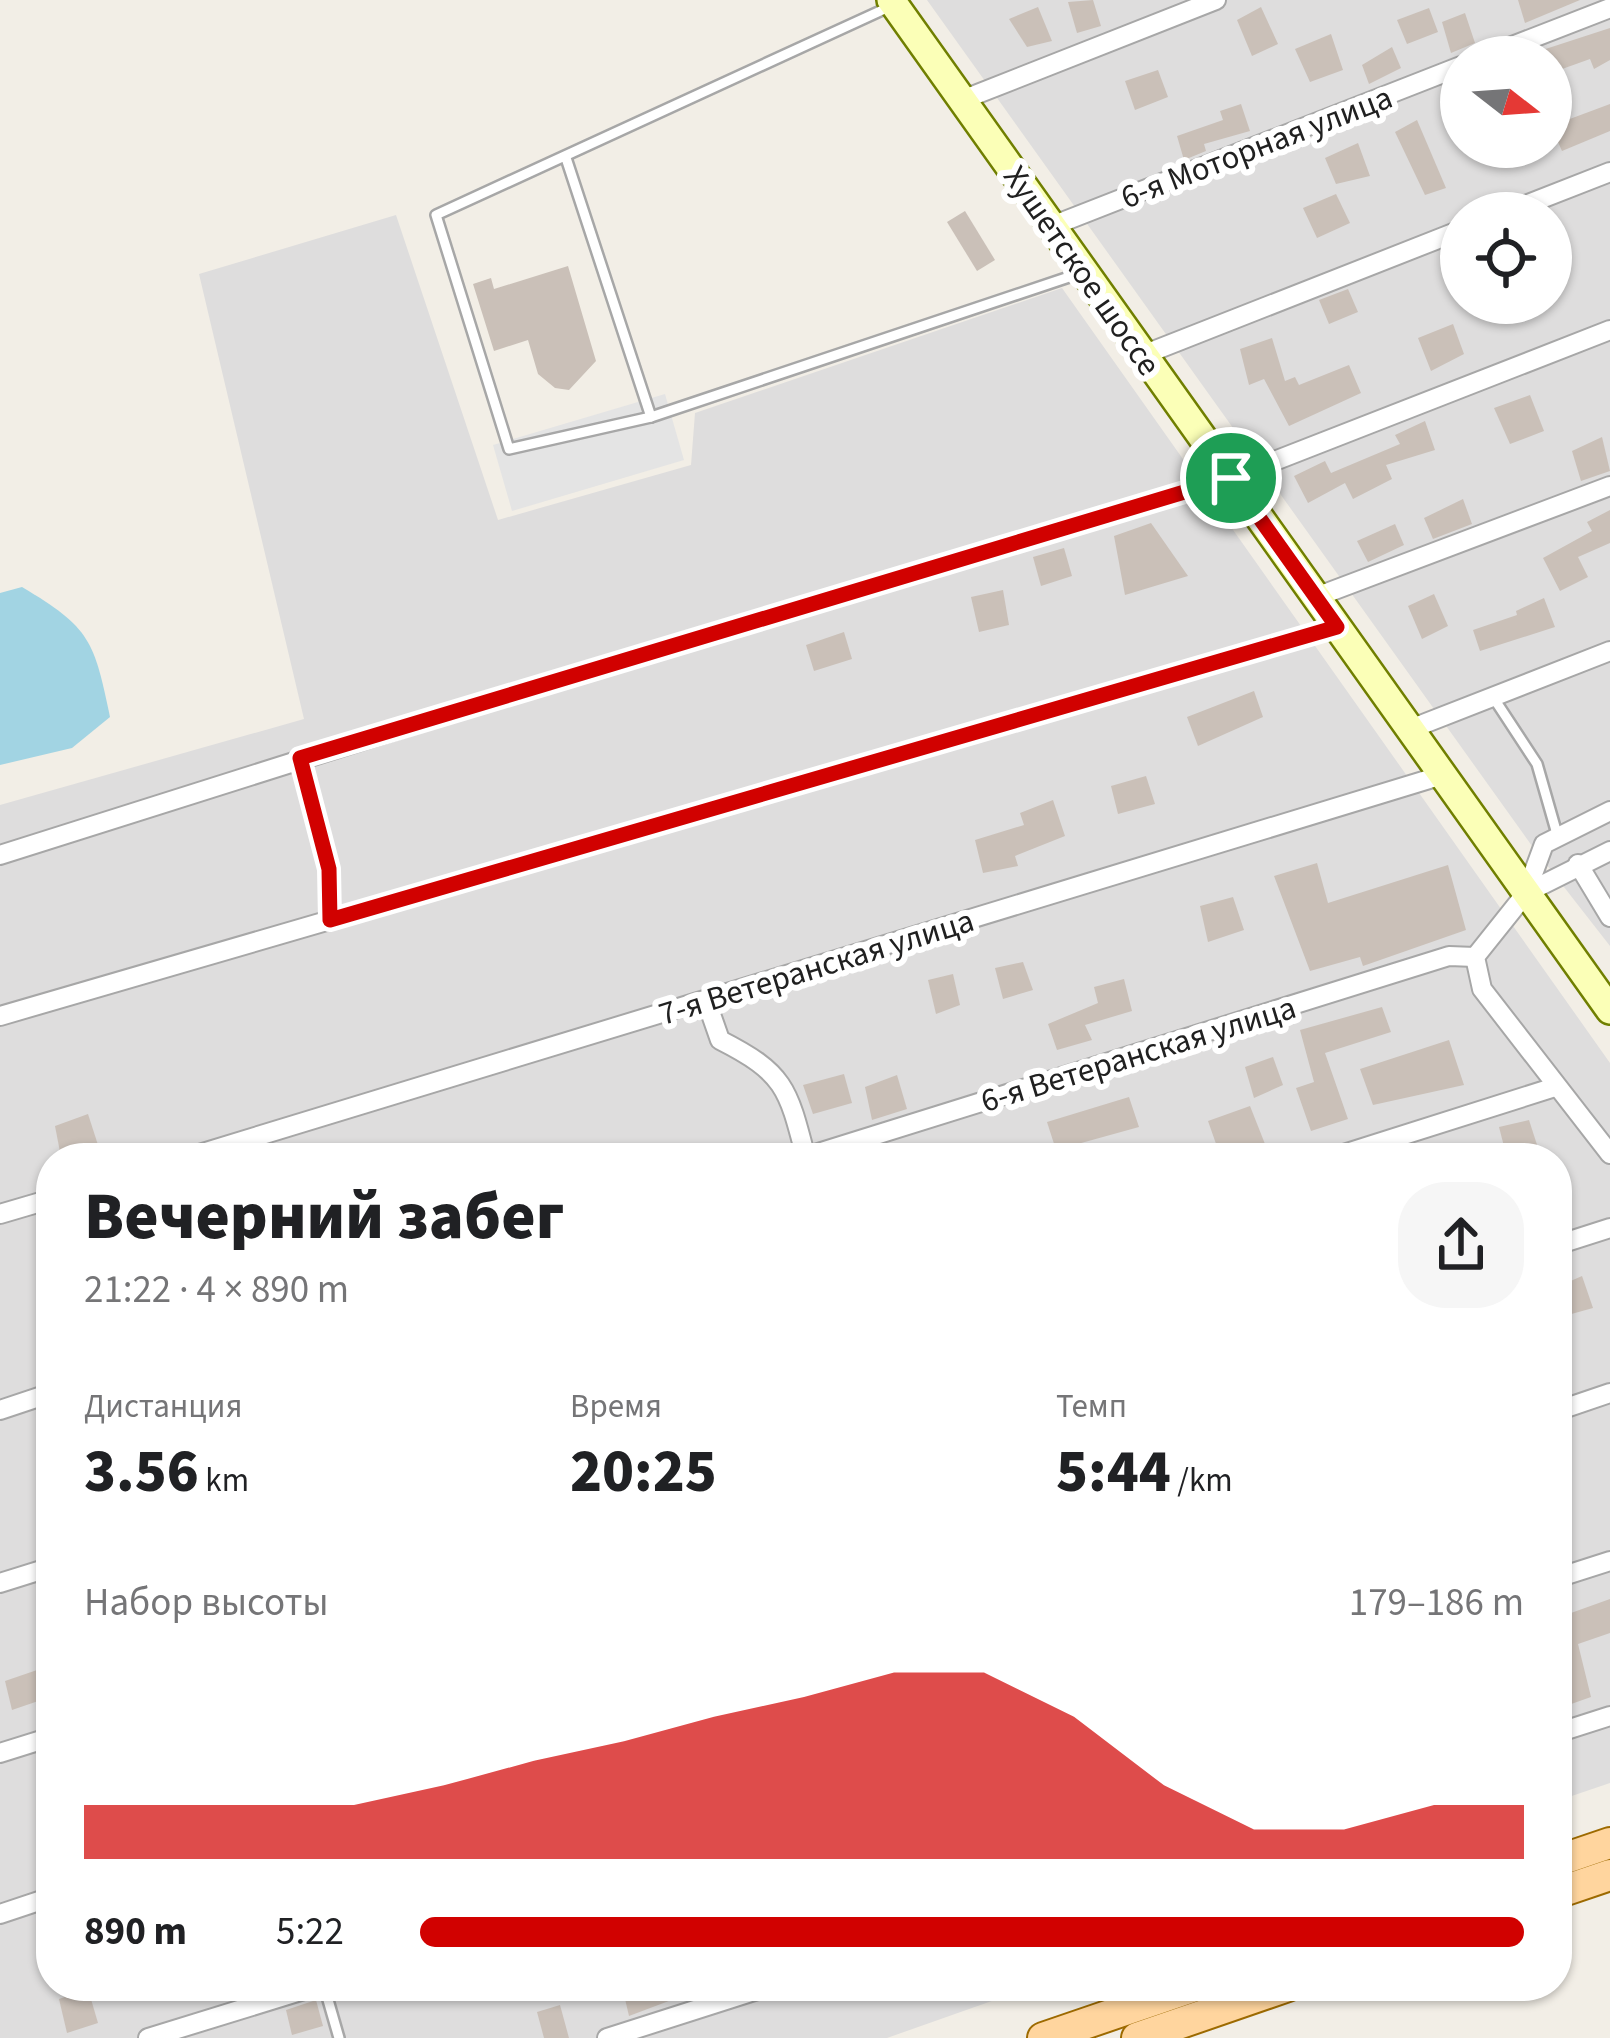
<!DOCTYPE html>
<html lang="ru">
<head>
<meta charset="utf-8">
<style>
	:root { --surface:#fff; --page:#f6f6f6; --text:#202124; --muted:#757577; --accent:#d10100 }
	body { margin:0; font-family:"Source Sans 3",sans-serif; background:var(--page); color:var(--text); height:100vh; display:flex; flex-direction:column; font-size:45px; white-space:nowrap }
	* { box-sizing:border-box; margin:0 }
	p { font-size:39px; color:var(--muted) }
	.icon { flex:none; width:66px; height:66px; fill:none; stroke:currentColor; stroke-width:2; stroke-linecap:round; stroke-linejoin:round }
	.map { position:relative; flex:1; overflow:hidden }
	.drawer { position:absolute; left:36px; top:1143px; width:1536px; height:858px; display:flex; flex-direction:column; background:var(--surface); border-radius:48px; box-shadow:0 3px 9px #0004 }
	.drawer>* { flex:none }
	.needle { width:78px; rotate:107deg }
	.controls { position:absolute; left:1440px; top:36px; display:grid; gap:24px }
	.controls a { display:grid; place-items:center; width:132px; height:132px; border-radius:50%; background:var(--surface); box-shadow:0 3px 9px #0004; font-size:60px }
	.pin { position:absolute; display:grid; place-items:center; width:102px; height:102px; color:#fff; margin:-51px; border:6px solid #fff; border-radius:50%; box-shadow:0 3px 12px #0007 }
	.round { display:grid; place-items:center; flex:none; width:126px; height:126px; border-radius:48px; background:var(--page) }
	.summary { display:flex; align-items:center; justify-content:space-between; height:204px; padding:0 48px }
	h1 { font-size:66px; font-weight:800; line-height:90px }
	.figures { display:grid; grid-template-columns:repeat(3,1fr); gap:18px; height:204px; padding:12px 48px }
	.figures div { display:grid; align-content:center }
	.figures b { font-size:60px; font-weight:800 }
	.figures small { font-size:33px; font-weight:400 }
	.figures p { font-size:33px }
	.chart { height:336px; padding:24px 48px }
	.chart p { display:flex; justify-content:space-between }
	.chart svg { width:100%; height:216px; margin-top:12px; fill:var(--accent); opacity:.7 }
	ul { padding:0 48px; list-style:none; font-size:39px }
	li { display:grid; grid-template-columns:192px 144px 1fr; align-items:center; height:90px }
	li i { height:30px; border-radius:15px; background:var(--accent) }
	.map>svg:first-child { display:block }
	.residential { fill:#dedddd; fill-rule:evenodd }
	.parking { fill:#e4e4e4 }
	.water { fill:#a2d4e3 }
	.building { fill:#cac0b8 }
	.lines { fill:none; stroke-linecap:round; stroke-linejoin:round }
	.lane-casing { stroke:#a7a7a7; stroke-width:14 }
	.street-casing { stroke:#a7a7a7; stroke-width:22 }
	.secondary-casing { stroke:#707f00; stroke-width:32 }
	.primary-casing { stroke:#9d6a00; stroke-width:34 }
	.lane { stroke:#fff; stroke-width:9 }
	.street { stroke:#fff; stroke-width:18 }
	.secondary { stroke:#fbffb7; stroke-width:27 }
	.primary { stroke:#ffd59e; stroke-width:30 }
	.route-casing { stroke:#fff; stroke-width:24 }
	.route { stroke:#d10100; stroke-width:15 }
	.labels { text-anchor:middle; stroke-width:12; stroke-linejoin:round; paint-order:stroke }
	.street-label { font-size:33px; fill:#202020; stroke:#fff }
</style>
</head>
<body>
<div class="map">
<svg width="1610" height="2038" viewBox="0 0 1610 2038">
	<rect width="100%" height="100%" fill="#f2eee6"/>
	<g class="residential">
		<path d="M 927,0 L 1610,0 L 1610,946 L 1532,846 ZM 1461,57 L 1551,57 L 1551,147 L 1461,147 ZM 1461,213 L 1551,213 L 1551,303 L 1461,303 Z"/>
		<path d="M 396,215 L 498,520 L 691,465 L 695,413 L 1062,288 L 1610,1063 L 1610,1783 L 1557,1801 L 1557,1158 L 51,1158 L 51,1986 L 1034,1986 L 887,2038 L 0,2038 L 0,805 L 304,719 L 199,274 Z"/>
	</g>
	<path class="parking" d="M 665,394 L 684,460 L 512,511 L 493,445 Z"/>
	<path class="water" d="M 22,587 C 91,628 94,641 110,717 L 72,748 L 0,765 L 0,593 Z"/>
	<g class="building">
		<path d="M 1093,0 L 1101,26 L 1077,33 L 1068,2 Z"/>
		<path d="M 1518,0 L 1580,0 L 1525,23 Z"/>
		<path d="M 1038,7 L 1052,41 L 1027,47 L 1009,19 Z"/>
		<path d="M 1261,7 L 1278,44 L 1252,56 L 1237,20 Z"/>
		<path d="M 1429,8 L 1438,32 L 1407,44 L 1397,20 Z"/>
		<path d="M 1465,13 L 1475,43 L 1451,53 L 1442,22 Z"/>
		<path d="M 1610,28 L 1610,60 L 1594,69 L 1590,59 L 1551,73 L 1551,57 L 1521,57 Z"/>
		<path d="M 1331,34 L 1343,70 L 1310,82 L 1295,49 Z"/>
		<path d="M 1392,47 L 1401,68 L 1369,84 L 1362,65 Z"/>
		<path d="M 1158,70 L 1168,97 L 1135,110 L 1125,81 Z"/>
		<path d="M 1241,104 L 1250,131 L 1204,144 L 1206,151 L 1184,160 L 1177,136 L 1223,120 L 1220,111 Z"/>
		<path d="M 1610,104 L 1610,131 L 1562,151 L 1551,126 Z"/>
		<path d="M 1417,120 L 1446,188 L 1425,195 L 1395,132 Z"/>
		<path d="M 1358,143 L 1370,176 L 1336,184 L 1325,158 Z"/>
		<path d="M 1336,194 L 1350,223 L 1317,238 L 1303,208 Z"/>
		<path d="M 965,211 L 995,260 L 977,271 L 947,222 Z"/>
		<path d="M 568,266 L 596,361 L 569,390 L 555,388 L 538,374 L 528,340 L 494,351 L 473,284 L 491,278 L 494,289 Z"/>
		<path d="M 1348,289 L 1358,312 L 1329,324 L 1319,300 Z"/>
		<path d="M 1453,324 L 1464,354 L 1431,371 L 1418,338 Z"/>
		<path d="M 1272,338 L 1285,381 L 1295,377 L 1299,385 L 1349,365 L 1361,393 L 1289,426 L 1264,379 L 1249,385 L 1240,349 Z"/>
		<path d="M 1530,395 L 1544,431 L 1510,444 L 1494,408 Z"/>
		<path d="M 1425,421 L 1435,450 L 1386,465 L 1392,479 L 1353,499 L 1345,483 L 1308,503 L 1294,476 L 1325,461 L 1331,473 L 1400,444 L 1395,435 Z"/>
		<path d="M 1602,437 L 1610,471 L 1581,481 L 1572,451 Z"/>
		<path d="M 1463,499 L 1472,524 L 1433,539 L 1424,518 Z"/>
		<path d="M 1610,510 L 1610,543 L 1578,557 L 1588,577 L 1560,591 L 1543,558 L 1592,531 L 1587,522 Z"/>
		<path d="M 1151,523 L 1188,576 L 1125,595 L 1114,536 Z"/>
		<path d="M 1395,524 L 1404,545 L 1368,562 L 1357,541 Z"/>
		<path d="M 1064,548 L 1072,576 L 1041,586 L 1033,557 Z"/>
		<path d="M 1003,590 L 1009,625 L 979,632 L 971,597 Z"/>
		<path d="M 1434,594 L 1448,626 L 1422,639 L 1408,606 Z"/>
		<path d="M 1544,598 L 1555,627 L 1480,651 L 1473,630 L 1517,615 L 1516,611 Z"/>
		<path d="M 844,632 L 852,659 L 814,671 L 806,645 Z"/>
		<path d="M 1254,691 L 1263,717 L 1198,746 L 1187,717 Z"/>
		<path d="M 1146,776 L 1155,804 L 1118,814 L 1111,786 Z"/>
		<path d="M 1053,800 L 1065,836 L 1015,856 L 1018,866 L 983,873 L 975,840 L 1024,825 L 1020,813 Z"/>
		<path d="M 1317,863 L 1328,903 L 1448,865 L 1466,930 L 1363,966 L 1360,957 L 1310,971 L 1274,876 Z"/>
		<path d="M 1233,897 L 1244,930 L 1208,942 L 1200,906 Z"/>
		<path d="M 1023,962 L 1033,990 L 1003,999 L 995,968 Z"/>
		<path d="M 953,974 L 960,1005 L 936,1014 L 928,980 Z"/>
		<path d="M 1124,979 L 1132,1011 L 1085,1025 L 1092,1040 L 1057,1050 L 1048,1024 L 1098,1003 L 1094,987 Z"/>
		<path d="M 1382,1007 L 1391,1032 L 1325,1053 L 1348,1119 L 1311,1131 L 1296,1088 L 1314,1082 L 1300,1030 Z"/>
		<path d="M 1449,1040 L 1464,1085 L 1373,1105 L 1360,1069 Z"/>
		<path d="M 1273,1057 L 1283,1085 L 1254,1098 L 1245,1067 Z"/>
		<path d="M 844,1074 L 852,1103 L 813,1114 L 803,1085 Z"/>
		<path d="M 897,1075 L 907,1109 L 872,1120 L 865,1087 Z"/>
		<path d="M 1129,1097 L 1139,1127 L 1056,1150 L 1047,1122 Z"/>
		<path d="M 1250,1106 L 1265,1144 L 1221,1158 L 1208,1121 Z"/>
		<path d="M 88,1114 L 98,1145 L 61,1157 L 55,1126 Z"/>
		<path d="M 1529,1120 L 1539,1151 L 1507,1158 L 1499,1127 Z"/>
		<path d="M 1582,1276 L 1593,1308 L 1557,1318 L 1557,1287 Z"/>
		<path d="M 1610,1599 L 1610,1633 L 1578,1644 L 1591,1697 L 1557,1709 L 1557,1618 Z"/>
		<path d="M 40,1669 L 50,1697 L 12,1710 L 5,1681 Z"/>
		<path d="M 622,1986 L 705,1986 L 706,1987 L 629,2016 Z"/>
		<path d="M 88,1989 L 98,2023 L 67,2033 L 59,1999 Z"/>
		<path d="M 316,2000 L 323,2026 L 292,2035 L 286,2010 Z"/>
		<path d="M 560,2005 L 569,2038 L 544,2038 L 537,2012 Z"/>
	</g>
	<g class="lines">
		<defs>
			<g id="lane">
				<path d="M 566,158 L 651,417 L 509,449 L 436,215 L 889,7"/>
				<path d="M 651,417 L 1078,274"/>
				<path d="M 1493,697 L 1537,764 L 1557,834"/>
				<path d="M 324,1986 L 339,2038"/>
			</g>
			<g id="street">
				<path d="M 1484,57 L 1610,8"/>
				<path d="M 962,100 L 1216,0"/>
				<path d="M 1505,213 L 1610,172"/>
				<path d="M 1052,226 L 1461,66"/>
				<path d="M 1143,355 L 1461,230"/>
				<path d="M 1316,597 L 1610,486"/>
				<path d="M 1413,728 L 1610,651"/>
				<path d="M 300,758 L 329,869 L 330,920"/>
				<path d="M 1610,851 L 1526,893 L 1475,957 L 1482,989 L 1610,1154"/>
				<path d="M 0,855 L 452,712 L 1231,478 L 1610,330"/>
				<path d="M 1578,864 L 1610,917"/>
				<path d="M 1526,893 L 1544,844 L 1610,811"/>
				<path d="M 706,1000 L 720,1040 C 785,1073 788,1088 806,1158"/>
				<path d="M 0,1016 L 1337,627"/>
				<path d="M 186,1158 L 1446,774"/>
				<path d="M 802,1158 L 1449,956 L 1475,957"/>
				<path d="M 1331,1158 L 1555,1087"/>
				<path d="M 0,1214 L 51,1199"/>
				<path d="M 1557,1245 L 1610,1228"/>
				<path d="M 0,1410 L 51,1393"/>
				<path d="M 1557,1411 L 1610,1393"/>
				<path d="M 1557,1578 L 1610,1561"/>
				<path d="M 0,1583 L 51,1567"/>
				<path d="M 1557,1733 L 1610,1716"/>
				<path d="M 0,1753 L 51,1737"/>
				<path d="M 0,1914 L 51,1897"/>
				<path d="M 148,2038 L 317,1986"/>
				<path d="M 607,2038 L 770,1986"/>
			</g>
			<path id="secondary" d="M 891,0 L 1610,1010"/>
			<g id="primary">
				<path d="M 1557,1861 L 1610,1843"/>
				<path d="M 1557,1893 L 1610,1875"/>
				<path d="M 1043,2038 L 1195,1986"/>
				<path d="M 1137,2038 L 1288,1986"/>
			</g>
		</defs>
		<use href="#lane" class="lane-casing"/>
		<use href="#street" class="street-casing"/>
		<use href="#secondary" class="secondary-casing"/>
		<use href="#primary" class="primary-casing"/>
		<use href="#lane" class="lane"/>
		<use href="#street" class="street"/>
		<use href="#secondary" class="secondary"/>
		<use href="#primary" class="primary"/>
	</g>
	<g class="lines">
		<defs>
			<path id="route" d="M 1231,478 L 1337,627 L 330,920 L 329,869 L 300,758 Z"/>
		</defs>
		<use href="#route" class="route-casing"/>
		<use href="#route" class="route"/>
	</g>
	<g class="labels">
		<g class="street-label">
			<text transform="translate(1256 146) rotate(-21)" y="12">6-я Моторная улица</text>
			<text transform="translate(1083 270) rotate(55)" y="12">Хушетское шоссе</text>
			<text transform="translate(816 966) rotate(-17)" y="12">7-я Ветеранская улица</text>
			<text transform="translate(1138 1053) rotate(-17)" y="12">6-я Ветеранская улица</text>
		</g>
	</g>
</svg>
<div class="controls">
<a><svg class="needle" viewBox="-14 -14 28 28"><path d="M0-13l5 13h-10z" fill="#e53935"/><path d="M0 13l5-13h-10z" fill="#757577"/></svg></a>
<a><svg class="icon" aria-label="locate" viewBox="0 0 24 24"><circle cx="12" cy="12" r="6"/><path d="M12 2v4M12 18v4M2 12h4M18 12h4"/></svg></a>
</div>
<div class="pin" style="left:1231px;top:478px;background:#1e9e55"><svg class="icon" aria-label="arrive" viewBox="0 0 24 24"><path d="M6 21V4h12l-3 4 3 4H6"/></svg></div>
<section class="drawer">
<div class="summary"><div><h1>Вечерний забег</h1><p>21:22 · 4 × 890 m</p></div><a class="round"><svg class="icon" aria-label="share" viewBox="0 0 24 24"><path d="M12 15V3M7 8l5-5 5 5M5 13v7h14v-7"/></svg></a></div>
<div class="figures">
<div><p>Дистанция</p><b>3.56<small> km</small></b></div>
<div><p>Время</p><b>20:25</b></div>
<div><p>Темп</p><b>5:44<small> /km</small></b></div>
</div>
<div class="chart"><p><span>Набор высоты</span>179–186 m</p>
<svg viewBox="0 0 160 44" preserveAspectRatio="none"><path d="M0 44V33L10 33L20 33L30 33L40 29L50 24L60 20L70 15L80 11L90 6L100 6L110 15L120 29L130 38L140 38L150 33L160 33V44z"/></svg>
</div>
<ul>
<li><b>890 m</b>5:22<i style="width:100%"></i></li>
</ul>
</section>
</div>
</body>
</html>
